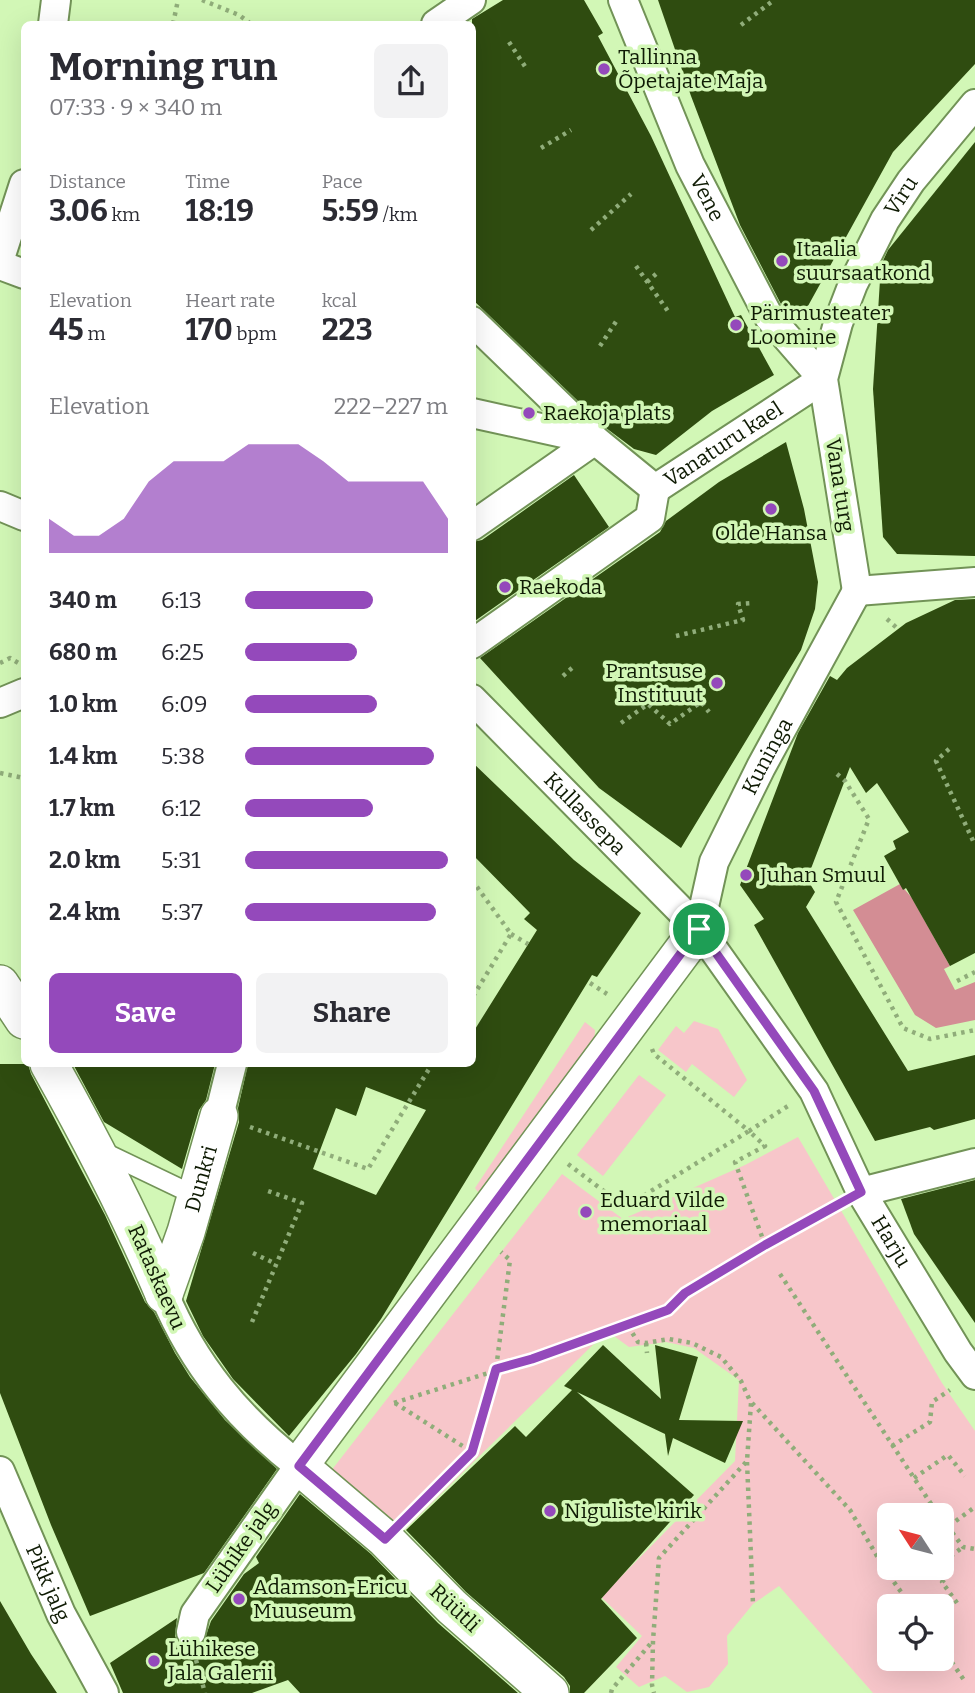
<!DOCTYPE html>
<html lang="en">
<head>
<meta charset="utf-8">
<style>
	:root { --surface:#fff; --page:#f2f2f3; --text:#2b2b33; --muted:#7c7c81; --accent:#9449bb }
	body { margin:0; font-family:Bitter,serif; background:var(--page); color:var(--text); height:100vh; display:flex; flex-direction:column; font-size:26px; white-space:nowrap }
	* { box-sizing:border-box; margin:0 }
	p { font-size:23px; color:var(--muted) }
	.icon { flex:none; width:38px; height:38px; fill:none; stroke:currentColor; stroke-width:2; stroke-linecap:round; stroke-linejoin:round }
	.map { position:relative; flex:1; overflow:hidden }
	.drawer { position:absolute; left:21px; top:21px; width:455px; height:1046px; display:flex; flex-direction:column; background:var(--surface); border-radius:10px; box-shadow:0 7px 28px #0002 }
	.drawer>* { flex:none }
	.needle { width:46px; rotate:306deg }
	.buttons { position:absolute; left:877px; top:1503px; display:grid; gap:14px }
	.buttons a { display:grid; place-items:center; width:77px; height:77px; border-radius:10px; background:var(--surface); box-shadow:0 7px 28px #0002; font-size:35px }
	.pin { position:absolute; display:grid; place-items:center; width:60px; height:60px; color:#fff; margin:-30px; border:4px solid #fff; border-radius:50%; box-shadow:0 2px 7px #0007 }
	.round { display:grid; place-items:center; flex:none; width:74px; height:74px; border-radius:10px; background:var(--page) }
	.overview { display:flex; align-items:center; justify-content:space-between; height:119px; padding:0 28px }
	h1 { font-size:38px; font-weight:700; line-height:52px }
	.stats { display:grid; grid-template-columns:repeat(3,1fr); gap:10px; height:119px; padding:7px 28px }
	.stats div { display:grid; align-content:center }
	.stats b { font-size:30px; font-weight:700 }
	.stats small { font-size:19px; font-weight:400 }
	.stats p { font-size:19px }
	.chart { height:196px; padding:14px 28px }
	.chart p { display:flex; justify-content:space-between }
	.chart svg { width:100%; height:126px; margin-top:7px; fill:var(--accent); opacity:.7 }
	.action { display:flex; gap:14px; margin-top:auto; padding:14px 28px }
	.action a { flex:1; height:80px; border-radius:10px; background:var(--accent); color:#fff; font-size:28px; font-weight:700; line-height:80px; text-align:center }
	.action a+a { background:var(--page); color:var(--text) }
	ul { padding:0 28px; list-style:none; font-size:23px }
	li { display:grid; grid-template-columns:112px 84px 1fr; align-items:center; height:52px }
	li i { height:18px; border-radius:9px; background:var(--accent) }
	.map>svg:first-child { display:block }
	.green { fill:#f7c6ca; fill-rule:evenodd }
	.forest { fill:#d38d94 }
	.building { fill:#2f4c10; fill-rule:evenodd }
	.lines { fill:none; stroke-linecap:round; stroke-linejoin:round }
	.service-casing { stroke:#729357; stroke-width:21 }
	.pedestrian-casing { stroke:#729357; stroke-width:32 }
	.minor-casing { stroke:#729357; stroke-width:40 }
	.path { stroke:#90ad7a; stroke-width:4.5; stroke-dasharray:3.5 5; stroke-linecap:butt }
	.service { stroke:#fff; stroke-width:18 }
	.pedestrian { stroke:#fff; stroke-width:28 }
	.minor { stroke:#fff; stroke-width:37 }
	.route-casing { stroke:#fff; stroke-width:14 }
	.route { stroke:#9449bb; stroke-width:9 }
	.poi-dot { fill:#9449bb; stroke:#d2f7b6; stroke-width:2.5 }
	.labels { text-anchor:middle; stroke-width:7; stroke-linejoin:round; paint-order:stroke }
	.poi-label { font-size:21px; fill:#0f1b04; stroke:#d2f7b6; text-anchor:start }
	.street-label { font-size:21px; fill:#0f1b04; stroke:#d2f7b6 }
</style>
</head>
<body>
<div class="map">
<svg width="975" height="1693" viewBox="0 0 975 1693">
	<rect width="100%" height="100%" fill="#d2f7b6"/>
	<g class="green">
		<path d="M 694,1021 L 718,1029 L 747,1080 L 734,1097 L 692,1064 L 686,1072 L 658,1050 L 676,1026 L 684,1033 Z"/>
		<path d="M 585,1022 L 595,1030 L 594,1044 L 478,1192 L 475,1188 Z"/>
		<path d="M 639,1075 L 666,1095 L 603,1176 L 577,1155 Z"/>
		<path d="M 798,1137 L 942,1383 L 975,1431 L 975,1693 L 873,1693 L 779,1586 L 753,1604 L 727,1636 L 728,1664 L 709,1687 L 687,1692 L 665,1676 L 639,1687 L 616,1667 L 642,1636 L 601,1597 L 735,1461 L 739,1380 L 694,1348 L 666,1342 L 629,1347 L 607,1331 L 396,1538 L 327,1476 L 562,1174 L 623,1219 L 745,1165 ZM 889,1516 L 942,1516 L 942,1568 L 889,1568 ZM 889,1606 L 942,1606 L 942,1659 L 889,1659 Z"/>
	</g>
	<path class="forest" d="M 900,884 L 912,898 L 950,966 L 944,969 L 955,990 L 975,982 L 975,1020 L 936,1028 L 915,1015 L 853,910 Z"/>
	<g class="building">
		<path d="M 503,0 L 584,0 L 603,33 L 598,36 L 651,136 L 735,317 L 741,315 L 774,375 L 712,411 L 656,455 L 634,449 L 606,428 L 472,299 L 472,19 Z"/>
		<path d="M 658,0 L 975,0 L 975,64 L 893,152 L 803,315 L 789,315 L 783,308 L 740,225 L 691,96 Z"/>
		<path d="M 975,142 L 975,556 L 897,554 L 883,537 L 873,389 L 881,265 L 888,250 Z"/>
		<path d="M 786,442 L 804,509 L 818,582 L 815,609 L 801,650 L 681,848 L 599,788 L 480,658 L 660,532 L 666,521 L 719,482 Z"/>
		<path d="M 574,475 L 609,527 L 472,623 L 472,542 L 482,540 Z"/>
		<path d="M 975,599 L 975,953 L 950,966 L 906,888 L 903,890 L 884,856 L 896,849 L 893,841 L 909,832 L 877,783 L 866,793 L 850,767 L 807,879 L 815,892 L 806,907 L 908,1071 L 975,1055 L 975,1119 L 934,1130 L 930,1127 L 875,1141 L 754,925 L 764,919 L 740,885 L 798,733 L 830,676 L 837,680 L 847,668 L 906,623 L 955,600 Z"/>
		<path d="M 472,762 L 574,860 L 641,913 L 597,977 L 592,975 L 381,1319 L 356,1354 L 289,1436 L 233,1379 L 203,1336 L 186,1301 L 239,1122 L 238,1108 L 248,1064 L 472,1064 L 472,1034 L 537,930 L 524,919 L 530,913 L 472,854 ZM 366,1087 L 426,1110 L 376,1195 L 313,1169 L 336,1108 L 356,1116 Z"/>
		<path d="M 0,1064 L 28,1064 L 31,1074 L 105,1215 L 145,1302 L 154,1312 L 175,1353 L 190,1377 L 225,1420 L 277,1469 L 204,1573 L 90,1616 L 51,1525 L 0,1393 Z"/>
		<path d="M 73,1064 L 215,1064 L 206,1100 L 199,1110 L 182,1169 L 104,1122 Z"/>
		<path d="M 975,1180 L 975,1323 L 914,1234 L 901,1199 Z"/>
		<path d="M 603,1345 L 661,1399 L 655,1345 L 698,1357 L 679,1420 L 743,1421 L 725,1463 L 673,1438 L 668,1456 L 665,1434 L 577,1392 L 694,1495 L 601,1599 L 637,1638 L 584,1693 L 570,1693 L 570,1686 L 564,1677 L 466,1592 L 406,1530 L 515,1426 L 526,1437 L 572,1390 L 564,1386 Z"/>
		<path d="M 300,1494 L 371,1554 L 438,1623 L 518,1693 L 300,1693 L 288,1680 L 252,1693 L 123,1693 L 110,1663 L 177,1618 L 175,1636 L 179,1644 L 188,1648 L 197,1648 L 203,1644 L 211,1621 L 244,1574 L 259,1563 L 256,1557 Z"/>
		<path d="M 0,1601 L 31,1654 L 57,1693 L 0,1693 Z"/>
	</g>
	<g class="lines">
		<defs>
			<path id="service" d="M 102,1151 L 196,1196"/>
			<g id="pedestrian">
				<path id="s1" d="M 623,0 L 690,165 L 769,317 L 823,379"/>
				<path d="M 53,24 L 56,0"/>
				<path d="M 436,24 L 471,0"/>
				<path d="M 1,255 L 24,184"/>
				<path d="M 0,265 L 24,274"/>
				<path d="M 472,321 L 595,440 L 472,526"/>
				<path id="s2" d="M 472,413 L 595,440 L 655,489 L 823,379"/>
				<path d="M 0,506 L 24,516"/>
				<path id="s3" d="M 857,591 L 823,379 L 838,323 L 853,284 L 885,220 L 911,181 L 975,104"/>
				<path d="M 857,591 L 975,582"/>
				<path d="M 472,644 L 650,518 L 655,489"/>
				<path id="s4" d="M 472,699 L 699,929 L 814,1091 L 861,1192 L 958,1352 L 975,1375"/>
				<path d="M 0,703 L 24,693"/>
				<path id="s5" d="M 699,929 L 714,862 L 761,767 L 857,591"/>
				<path d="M 219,1116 L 232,1064"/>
				<path d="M 861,1192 L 975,1163"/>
				<path d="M 164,1294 C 194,1366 238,1418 299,1466 L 195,1614 L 191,1632"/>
				<path id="s6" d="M 0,1471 L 61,1614 L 104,1693"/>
			</g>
			<g id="minor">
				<path d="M 0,984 L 24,1020"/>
				<path d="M 49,1064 C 91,1139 130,1214 164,1294"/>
				<path id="s7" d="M 164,1294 L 186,1232 L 219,1116"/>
				<path d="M 550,1693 L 452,1607 L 385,1539 L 299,1466 L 699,929"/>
			</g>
		</defs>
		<use href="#service" class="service-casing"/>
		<use href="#pedestrian" class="pedestrian-casing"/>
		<use href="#minor" class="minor-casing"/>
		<g class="path">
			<path d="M 202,0 L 239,15 L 251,24"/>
			<path d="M 173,24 L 178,0"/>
			<path d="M 741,25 L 774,0"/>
			<path d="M 509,42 L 526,68"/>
			<path d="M 541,148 L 571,130"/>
			<path d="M 591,230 L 631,194"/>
			<path d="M 636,266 L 670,314"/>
			<path d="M 647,282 L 656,274"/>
			<path d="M 600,346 L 617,320"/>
			<path d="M 887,619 L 898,629"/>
			<path d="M 676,636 L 743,620 L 738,604 L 753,603"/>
			<path d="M 0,663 L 10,658 L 20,664"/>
			<path d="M 563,676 L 573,667"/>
			<path d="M 621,723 L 648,704 L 670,724 L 701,702 L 709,712"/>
			<path d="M 949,749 L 936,761 L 975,845"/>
			<path d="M 0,773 L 24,778"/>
			<path d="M 837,774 L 845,781 L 869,819 L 836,902 L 903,1028 L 930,1039 L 975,1030"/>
			<path d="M 472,880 L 511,934 L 472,998"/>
			<path d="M 511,934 L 528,944"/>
			<path d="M 957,981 L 975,972"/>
			<path d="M 590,983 L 607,994"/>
			<path d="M 652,1049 L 654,1054 L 749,1131 L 788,1106"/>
			<path d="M 250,1127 L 368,1169 L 432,1064"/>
			<path d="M 568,1164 L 625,1207 L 749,1131 L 765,1146 L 735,1162 L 765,1245"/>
			<path d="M 253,1253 L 276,1264"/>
			<path d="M 780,1274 L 939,1516"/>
			<path d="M 252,1322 L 302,1203 L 268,1191"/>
			<path d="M 628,1326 L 638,1342 L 646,1343 L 669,1339 L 692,1343 L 721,1357 L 741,1381 L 751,1403 L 747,1461 L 659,1558 L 653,1641 L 652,1685 L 654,1693"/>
			<path d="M 646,1343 L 647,1353"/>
			<path d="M 394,1403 L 532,1359 L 668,1310 L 685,1293 L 765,1245 L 835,1208"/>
			<path d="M 395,1403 L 472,1452"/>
			<path d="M 752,1403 L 850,1510 L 884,1568 L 911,1606"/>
			<path d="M 892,1446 L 930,1422 L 932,1402 L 950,1390"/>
			<path d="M 747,1462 L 753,1604"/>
			<path d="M 914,1478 L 948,1455 L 965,1476"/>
			<path d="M 408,1516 L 472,1452 L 496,1369 L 510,1260 L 501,1252"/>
			<path d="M 942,1519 L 963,1547 L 975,1549"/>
			<path d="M 942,1531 L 975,1507"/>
			<path d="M 957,1603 L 942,1582 L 949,1575 L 943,1562 L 963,1547"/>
			<path d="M 942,1648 L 964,1680"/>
			<path d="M 196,1660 L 205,1693"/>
			<path d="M 611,1693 L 612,1689 L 652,1642"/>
		</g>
		<use href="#service" class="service"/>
		<use href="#pedestrian" class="pedestrian"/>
		<use href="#minor" class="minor"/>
	</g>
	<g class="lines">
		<defs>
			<path id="route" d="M 699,929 L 814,1091 L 861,1192 L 765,1245 L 685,1293 L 668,1310 L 532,1359 L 496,1369 L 472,1452 L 385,1539 L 299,1466 Z"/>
		</defs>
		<use href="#route" class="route-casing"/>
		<use href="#route" class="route"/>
	</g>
	<g class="poi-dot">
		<circle cx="604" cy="69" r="7"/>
		<circle cx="782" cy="261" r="7"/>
		<circle cx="736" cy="325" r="7"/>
		<circle cx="529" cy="413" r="7"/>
		<circle cx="771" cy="509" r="7"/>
		<circle cx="505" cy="587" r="7"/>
		<circle cx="717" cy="683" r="7"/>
		<circle cx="746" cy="875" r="7"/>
		<circle cx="586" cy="1212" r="7"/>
		<circle cx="550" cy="1511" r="7"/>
		<circle cx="239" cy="1599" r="7"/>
		<circle cx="154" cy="1661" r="7"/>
	</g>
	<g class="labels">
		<g class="poi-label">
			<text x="618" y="64">Tallinna<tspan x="618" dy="24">Õpetajate Maja</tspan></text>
			<text x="796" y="256">Itaalia<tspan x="796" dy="24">suursaatkond</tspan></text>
			<text x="750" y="320">Pärimusteater<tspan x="750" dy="24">Loomine</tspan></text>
			<text x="543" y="420">Raekoja plats</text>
			<text x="771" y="540" text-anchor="middle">Olde Hansa</text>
			<text x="519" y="594">Raekoda</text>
			<text x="703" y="678" text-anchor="end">Prantsuse<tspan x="703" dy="24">Instituut</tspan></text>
			<text x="760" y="882">Juhan Smuul</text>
			<text x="600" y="1207">Eduard Vilde<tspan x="600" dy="24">memoriaal</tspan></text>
			<text x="564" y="1518">Niguliste kirik</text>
			<text x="253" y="1594">Adamson-Ericu<tspan x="253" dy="24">Muuseum</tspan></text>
			<text x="168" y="1656">Lühikese<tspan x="168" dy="24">Jala Galerii</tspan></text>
		</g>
		<g class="street-label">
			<text dy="7" stroke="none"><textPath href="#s3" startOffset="415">Viru</textPath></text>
			<text dy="7" stroke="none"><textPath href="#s1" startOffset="215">Vene</textPath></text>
			<text dy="7" stroke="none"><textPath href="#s2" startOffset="285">Vanaturu kael</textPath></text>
			<text transform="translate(840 485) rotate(81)" y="7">Vana turg</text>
			<text dy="7" stroke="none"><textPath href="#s5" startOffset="187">Kuninga</textPath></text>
			<text dy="7" stroke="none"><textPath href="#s4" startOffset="161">Kullassepa</textPath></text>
			<text dy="7" stroke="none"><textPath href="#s7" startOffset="121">Dunkri</textPath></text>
			<text dy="7" stroke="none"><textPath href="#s4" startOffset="691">Harju</textPath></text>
			<text transform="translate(157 1277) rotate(66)" y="7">Rataskaevu</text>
			<text transform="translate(241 1547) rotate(-55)" y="7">Lühike jalg</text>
			<text dy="7" stroke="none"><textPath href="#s6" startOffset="122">Pikk jalg</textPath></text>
			<text transform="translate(455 1608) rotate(43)" y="7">Rüütli</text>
		</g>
	</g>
</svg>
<div class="buttons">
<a><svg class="needle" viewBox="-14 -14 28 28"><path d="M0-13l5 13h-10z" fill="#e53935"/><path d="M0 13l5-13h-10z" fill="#7c7c81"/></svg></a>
<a><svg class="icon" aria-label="locate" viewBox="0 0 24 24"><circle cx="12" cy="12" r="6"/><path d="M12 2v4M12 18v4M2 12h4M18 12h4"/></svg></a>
</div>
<div class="pin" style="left:699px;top:929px;background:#1e9e55"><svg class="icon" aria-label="arrive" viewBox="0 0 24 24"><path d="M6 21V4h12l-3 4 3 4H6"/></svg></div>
<section class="drawer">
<div class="overview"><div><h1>Morning run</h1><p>07:33 · 9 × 340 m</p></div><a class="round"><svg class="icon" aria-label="share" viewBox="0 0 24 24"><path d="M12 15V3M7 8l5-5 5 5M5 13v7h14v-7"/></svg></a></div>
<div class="stats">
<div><p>Distance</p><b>3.06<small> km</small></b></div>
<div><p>Time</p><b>18:19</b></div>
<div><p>Pace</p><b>5:59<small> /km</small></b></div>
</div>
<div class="stats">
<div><p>Elevation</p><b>45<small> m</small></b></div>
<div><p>Heart rate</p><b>170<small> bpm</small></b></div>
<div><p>kcal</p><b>223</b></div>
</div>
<div class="chart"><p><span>Elevation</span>222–227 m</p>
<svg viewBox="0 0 160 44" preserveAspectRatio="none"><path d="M0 44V32L10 38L20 38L30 32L40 19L50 12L60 12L70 12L80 6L90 6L100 6L110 12L120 19L130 19L140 19L150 19L160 32V44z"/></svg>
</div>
<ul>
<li><b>340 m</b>6:13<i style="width:63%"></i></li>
<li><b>680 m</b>6:25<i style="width:55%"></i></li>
<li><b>1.0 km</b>6:09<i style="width:65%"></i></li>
<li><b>1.4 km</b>5:38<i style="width:93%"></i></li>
<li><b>1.7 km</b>6:12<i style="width:63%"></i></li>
<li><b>2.0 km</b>5:31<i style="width:100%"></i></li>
<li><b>2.4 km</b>5:37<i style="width:94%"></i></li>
</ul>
<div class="action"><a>Save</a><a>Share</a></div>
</section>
</div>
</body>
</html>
